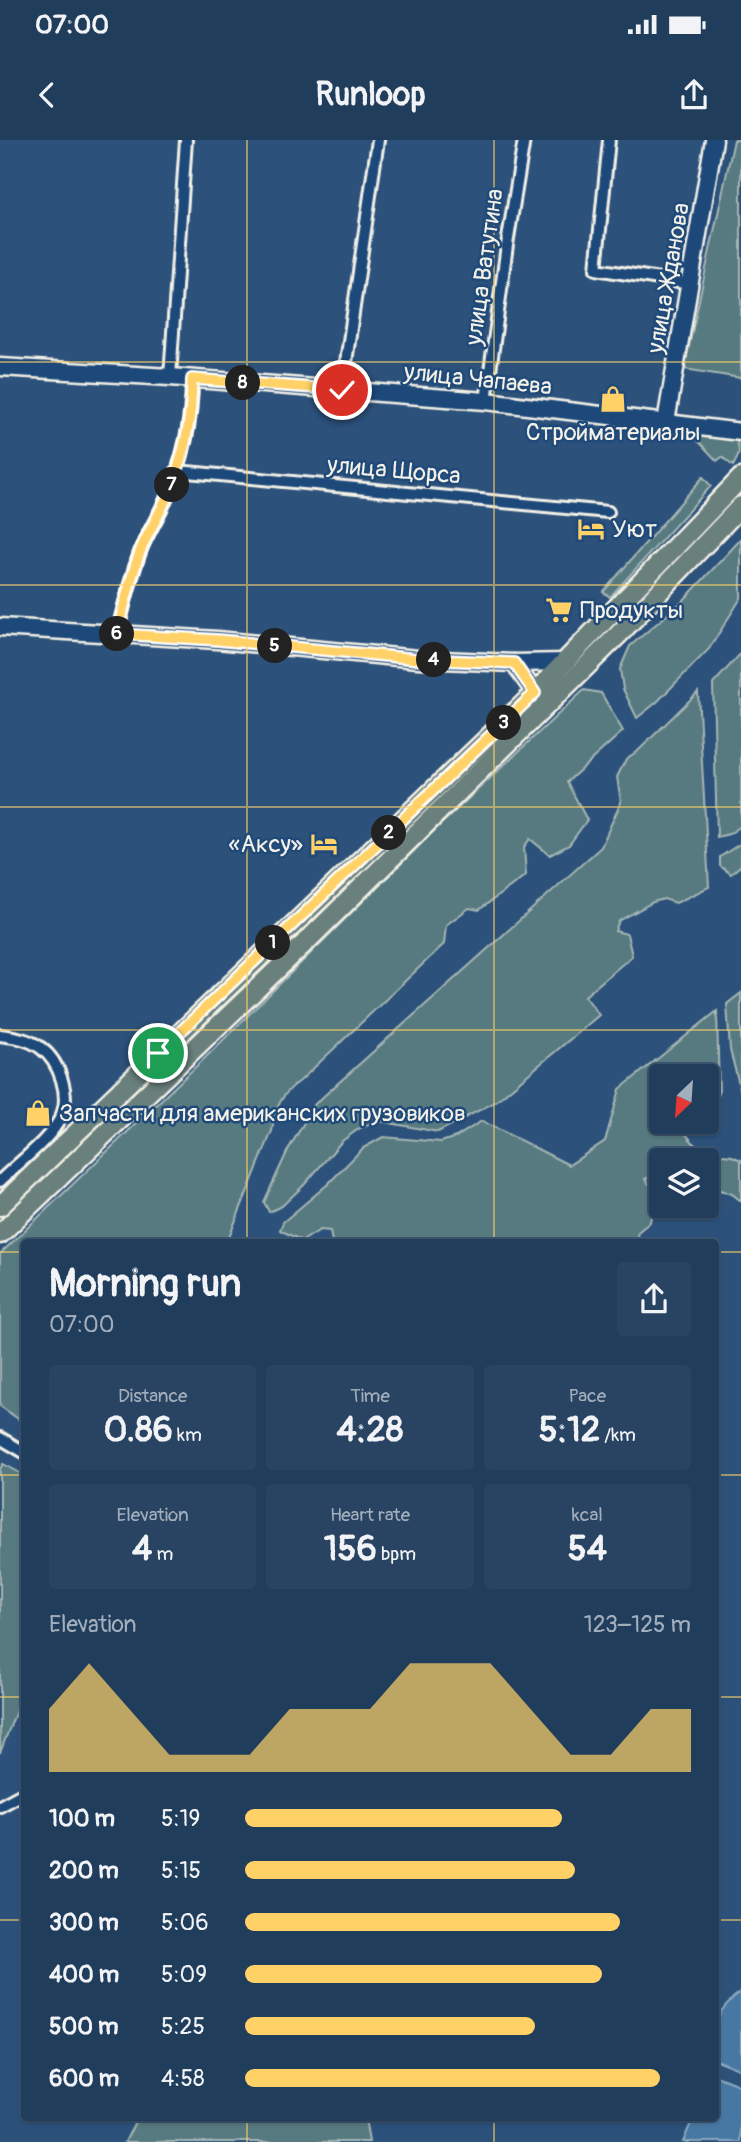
<!DOCTYPE html>
<html lang="en">
<head>
<meta charset="utf-8">
<style>
	:root { --surface:#213d5c; --page:#294462; --text:#f1f3f6; --muted:#a2aebb; --line:#3e5672; --accent:#ffd166 }
	body { margin:0; font-family:Pangolin,sans-serif; background:var(--page); color:var(--text); height:100vh; display:flex; flex-direction:column; font-size:26px; white-space:nowrap }
	* { box-sizing:border-box; margin:0 }
	p { font-size:23px; color:var(--muted) }
	.icon { flex:none; width:38px; height:38px; fill:none; stroke:currentColor; stroke-width:2; stroke-linecap:round; stroke-linejoin:round }
	.map { position:relative; flex:1; overflow:hidden }
	.side { position:absolute; left:21px; top:1099px; width:698px; height:882px; display:flex; flex-direction:column; background:var(--surface); border-radius:7px; box-shadow:0 2px 5px #0004,0 0 0 2px var(--line) }
	.side>* { flex:none }
	.needle { width:46px; rotate:205deg }
	.controls { position:absolute; left:649px; top:924px; display:grid; gap:14px }
	.controls a { display:grid; place-items:center; width:70px; height:70px; border-radius:7px; background:var(--surface); box-shadow:0 2px 5px #0004,0 0 0 2px var(--line); font-size:35px }
	.pin { position:absolute; display:grid; place-items:center; width:60px; height:60px; color:#fff; margin:-30px; border:4px solid #fff; border-radius:50%; box-shadow:0 2px 7px #0007 }
	.km { position:absolute; width:35px; height:35px; margin:-18px; border-radius:50%; background:#222; color:#fff; font-size:19px; line-height:35px; text-align:center }
	.round { display:grid; place-items:center; flex:none; width:74px; height:74px; border-radius:7px; background:var(--page) }
	.head { display:flex; align-items:center; justify-content:space-between; height:119px; padding:0 28px }
	h1 { font-size:38px; font-weight:800; line-height:52px }
	.figures { display:grid; grid-template-columns:repeat(3,1fr); gap:10px; height:119px; padding:7px 28px }
	.figures div { display:grid; align-content:center; border-radius:7px; background:var(--page); text-align:center }
	.figures b { font-size:35px; font-weight:800 }
	.figures small { font-size:19px; font-weight:400 }
	.figures p { font-size:19px }
	.chart { height:196px; padding:14px 28px }
	.chart p { display:flex; justify-content:space-between }
	.chart svg { width:100%; height:126px; margin-top:7px; fill:var(--accent); opacity:.7 }
	ul { padding:0 28px; list-style:none; font-size:23px }
	li { display:grid; grid-template-columns:112px 84px 1fr; align-items:center; height:52px }
	li i { height:18px; border-radius:9px; background:var(--accent) }
	.status { display:flex; justify-content:space-between; align-items:center; height:49px; padding:0 35px; background:var(--surface); direction:ltr }
	.status svg { height:19px; fill:currentColor }
	header { display:flex; justify-content:space-between; align-items:center; height:91px; padding:0 28px; background:var(--surface); font-size:32px; font-weight:800 }
	.map>svg:first-child { display:block }
	.green { fill:#577a7f; stroke:#a6b6b4; stroke-width:2 }
	.water { fill:#4678a3; stroke:#8ca8bf; stroke-width:2 }
	.lines { fill:none; stroke-linecap:round; stroke-linejoin:round }
	.street-casing { stroke:#f4f1e8; stroke-width:16 }
	.secondary-casing { stroke:#f4f1e8; stroke-width:21 }
	.primary-casing { stroke:#f4f1e8; stroke-width:23 }
	.street { stroke:#1f4a7a; stroke-width:10 }
	.secondary { stroke:#1f4a7a; stroke-width:16 }
	.primary { stroke:#6a807c; stroke-width:18 }
	.route-casing { stroke:#fff; stroke-width:14 }
	.route { stroke:#ffd166; stroke-width:9 }
	.grid { fill:none; stroke:#ffd166; stroke-width:2; stroke-opacity:0.55 }
	.labels { text-anchor:middle; stroke-width:5; stroke-linejoin:round; paint-order:stroke }
	.street-label { font-size:24px; fill:#f4f1e8; stroke:#1f4a7a }
	.poi-label { font-size:24px; fill:#f4f1e8; stroke:#1f4a7a; text-anchor:start }
</style>
</head>
<body>
<div class="status"><b>07:00</b><svg viewBox="0 0 49 12"><path d="M0 12V9h3v3zM5 12V6h3v6zM10 12V3h3v9zM15 12V0h3v12zM26 1h20v11H26zM47 4h2v5h-2z"/></svg></div>
<header><svg class="icon" aria-label="back" viewBox="0 0 24 24"><path d="M15 5l-7 7 7 7"/></svg>Runloop<svg class="icon" aria-label="share" viewBox="0 0 24 24"><path d="M12 15V3M7 8l5-5 5 5M5 13v7h14v-7"/></svg></header>
<div class="map">
<svg width="741" height="2002" viewBox="0 0 741 2002">
	<rect width="100%" height="100%" fill="#2c517b"/>
	<filter id="ink" filterUnits="userSpaceOnUse"><feTurbulence type="fractalNoise" baseFrequency=".0143" numOctaves="2"/><feDisplacementMap in="SourceGraphic" scale="14" xChannelSelector="R" yChannelSelector="G"/><feConvolveMatrix kernelMatrix="1 2 1 2 8 2 1 2 1" color-interpolation-filters="sRGB"/></filter>
	<g filter="url(#ink)">
		<g class="green">
			<path d="M 734,0 L 741,0 L 741,238 L 684,229 Z"/>
			<path d="M 689,291 L 724,295 L 736,300 C 741,311 739,316 733,326 L 722,317 L 717,321 Z"/>
			<path d="M 703,337 L 711,346 L 610,457 L 603,452 Z"/>
			<path d="M 741,399 L 741,458 L 709,509 L 657,562 L 637,578 L 623,549 L 620,529 L 630,506 L 682,462 Z"/>
			<path d="M 741,513 L 741,686 L 729,694 L 717,697 L 713,544 Z"/>
			<path d="M 584,550 L 601,553 L 623,591 L 567,642 L 587,680 L 569,705 L 550,715 L 530,699 L 524,707 L 526,735 L 479,770 L 469,768 L 446,785 L 444,804 L 300,941 C 281,954 275,968 272,991 L 227,1102 L 24,1102 L 24,1283 L 0,1266 L 0,1114 L 209,914 L 436,689 Z"/>
			<path d="M 698,552 L 709,747 L 676,763 L 664,759 L 653,762 L 619,781 L 615,791 L 627,794 L 632,816 L 585,856 L 599,875 L 495,962 L 438,992 L 379,981 L 360,988 L 342,1001 L 304,1045 L 282,1066 L 269,1072 L 264,1062 L 288,1010 L 315,964 L 601,707 L 621,662 L 617,637 L 626,619 L 639,610 Z"/>
			<path d="M 741,703 L 741,725 L 731,734 L 720,726 L 720,717 Z"/>
			<path d="M 741,853 L 741,952 L 730,910 L 727,864 Z"/>
			<path d="M 717,871 L 719,953 L 710,975 L 707,975 L 707,936 L 662,936 L 662,982 L 679,982 L 678,989 L 685,993 L 697,1007 L 683,1020 L 662,1020 L 661,1033 L 645,1039 L 656,1052 L 650,1082 L 638,1092 L 636,1102 L 332,1102 L 330,1091 L 320,1090 L 302,1101 L 280,1090 L 283,1082 L 328,1044 L 363,1008 L 383,997 L 441,1002 L 456,997 L 482,981 L 569,1025 L 605,1001 L 620,949 Z"/>
			<path d="M 714,1014 L 732,1016 L 741,1020 L 741,1061 L 732,1054 L 707,1046 L 707,1020 L 697,1020 L 701,1016 Z"/>
			<path d="M 3,1324 L 24,1335 L 24,1550 L 0,1613 L 0,1329 Z"/>
			<path d="M 137,1978 L 365,1978 L 369,2002 L 125,2002 Z"/>
		</g>
		<g class="water">
			<path d="M 741,1851 L 741,1930 L 716,1920 C 716,1884 710,1876 741,1851 Z"/>
			<path d="M 716,1936 L 741,1946 L 741,2002 L 683,2002 L 693,1978 L 716,1978 Z"/>
		</g>
		<g class="lines">
			<defs>
				<g id="street">
					<path d="M 609,0 L 596,129 L 691,144"/>
					<path d="M 170,237 L 186,0"/>
					<path d="M 342,250 L 378,0"/>
					<path d="M 486,261 L 507,105 L 524,0"/>
					<path d="M 177,331 L 608,372"/>
					<path d="M 117,494 C 124,465 131,435 142,407 C 149,391 159,375 166,359 C 183,322 192,279 192,239"/>
					<path d="M 0,895 C 15,897 29,899 41,908 C 60,922 71,956 61,977 C 50,1000 18,1023 0,1041"/>
					<path d="M 0,1298 L 24,1312"/>
					<path d="M 0,1666 L 24,1653"/>
				</g>
				<g id="secondary">
					<path d="M 0,227 L 170,237 L 486,261 L 741,292"/>
					<path d="M 666,282 L 714,0"/>
					<path d="M 0,487 L 217,500 L 418,519 L 514,523 L 566,522"/>
					<path d="M 514,523 L 535,553"/>
				</g>
				<g id="primary">
					<path d="M 0,1066 L 535,553 L 741,338"/>
					<path d="M 0,1094 L 310,798 L 620,493 L 741,366"/>
				</g>
			</defs>
			<use href="#street" class="street-casing"/>
			<use href="#secondary" class="secondary-casing"/>
			<use href="#primary" class="primary-casing"/>
			<use href="#street" class="street"/>
			<use href="#secondary" class="secondary"/>
			<use href="#primary" class="primary"/>
		</g>
	</g>
	<g class="lines" filter="url(#ink)">
		<defs>
			<path id="route" d="M 158,913 L 535,553 L 514,523 L 418,519 L 218,500 L 117,494 C 124,465 131,435 142,407 C 149,391 159,375 166,359 C 183,322 192,279 192,239 L 342,250"/>
		</defs>
		<use href="#route" class="route-casing"/>
		<use href="#route" class="route"/>
	</g>
	<path class="grid" d="M 247,0 L 247,1102M 494,0 L 494,1102M 0,222 L 741,222M 0,445 L 741,445M 0,667 L 741,667M 0,890 L 741,890M 0,1112 L 24,1112M 716,1112 L 741,1112M 0,1335 L 24,1335M 716,1335 L 741,1335M 0,1557 L 24,1557M 716,1557 L 741,1557M 0,1780 L 24,1780M 716,1780 L 741,1780M 247,1978 L 247,2002M 494,1978 L 494,2002"/>
	<defs>
		<symbol id="shop-bare" viewBox="-9 -9 18 18"><path d="M-5-2.5h2.3a2.7 3.5 0 0 1 5.4 0H5L5.5 6h-11ZM-1.5-2.5h3a1.5 2.3 0 0 0-3 0Z" fill="#ffd166" stroke="#1f4a7a" stroke-width="2.5" paint-order="stroke"/></symbol>
		<symbol id="hotel-bare" viewBox="-9 -9 18 18"><path d="M-6-4.5h1.5V1H6V5H4.5V3h-9V5H-6ZM-4 0a1.8 1.8 0 1 1 3.6 0ZM.5 0V-2.5h3Q6-2.5 6 0Z" fill="#ffd166" stroke="#1f4a7a" stroke-width="2.5" paint-order="stroke"/></symbol>
		<symbol id="supermarket-bare" viewBox="-9 -9 18 18"><path d="M-6-5.5h2.5l.6 2H6L4.5 2H-2.5L-4.4-4H-6ZM-1.5 3.2a1.3 1.3 0 1 0 .1 0ZM3 3.2a1.3 1.3 0 1 0 .1 0Z" fill="#ffd166" stroke="#1f4a7a" stroke-width="2.5" paint-order="stroke"/></symbol>
	</defs>
	<g fill-rule="evenodd">
		<use href="#shop-bare" x="594" y="240" width="38" height="38"/>
		<use href="#hotel-bare" x="572" y="370" width="38" height="38"/>
		<use href="#supermarket-bare" x="540" y="451" width="38" height="38"/>
		<use href="#hotel-bare" x="305" y="685" width="38" height="38"/>
		<use href="#shop-bare" x="19" y="954" width="38" height="38"/>
	</g>
	<g class="labels">
		<g class="street-label">
			<text transform="translate(484 127) rotate(-82)" y="8">улица Ватутина</text>
			<text transform="translate(668 138) rotate(-80)" y="8">улица Жданова</text>
			<text transform="translate(478 239) rotate(6)" y="8">улица Чапаева</text>
			<text transform="translate(394 330) rotate(5)" y="8">улица Щорса</text>
		</g>
		<g class="poi-label">
			<text x="613" y="300" text-anchor="middle">Стройматериалы</text>
			<text x="612" y="397">Уют</text>
			<text x="580" y="478">Продукты</text>
			<text x="303" y="712" text-anchor="end">«Аксу»</text>
			<text x="59" y="981">Запчасти для американских грузовиков</text>
		</g>
	</g>
</svg>
<div class="controls">
<a><svg class="needle" viewBox="-14 -14 28 28"><path d="M0-13l5 13h-10z" fill="#e53935"/><path d="M0 13l5-13h-10z" fill="#a2aebb"/></svg></a>
<a><svg class="icon" aria-label="layers" viewBox="0 0 24 24"><path d="M12 4l9 5-9 5-9-5zM3 14l9 5 9-5"/></svg></a>
</div>
<div class="pin" style="left:158px;top:913px;background:#1e9e55"><svg class="icon" aria-label="arrive" viewBox="0 0 24 24"><path d="M6 21V4h12l-3 4 3 4H6"/></svg></div>
<div class="pin" style="left:342px;top:250px;background:#d93025"><svg class="icon" aria-label="check" viewBox="0 0 24 24"><path d="M5 12l5 5 9-10"/></svg></div>
<b class="km" style="left:273px;top:803px">1</b>
<b class="km" style="left:389px;top:693px">2</b>
<b class="km" style="left:504px;top:583px">3</b>
<b class="km" style="left:434px;top:520px">4</b>
<b class="km" style="left:275px;top:506px">5</b>
<b class="km" style="left:117px;top:494px">6</b>
<b class="km" style="left:172px;top:345px">7</b>
<b class="km" style="left:243px;top:243px">8</b>
<section class="side">
<div class="head"><div><h1>Morning run</h1><p>07:00</p></div><a class="round"><svg class="icon" aria-label="share" viewBox="0 0 24 24"><path d="M12 15V3M7 8l5-5 5 5M5 13v7h14v-7"/></svg></a></div>
<div class="figures">
<div><p>Distance</p><b>0.86<small> km</small></b></div>
<div><p>Time</p><b>4:28</b></div>
<div><p>Pace</p><b>5:12<small> /km</small></b></div>
</div>
<div class="figures">
<div><p>Elevation</p><b>4<small> m</small></b></div>
<div><p>Heart rate</p><b>156<small> bpm</small></b></div>
<div><p>kcal</p><b>54</b></div>
</div>
<div class="chart"><p><span>Elevation</span>123–125 m</p>
<svg viewBox="0 0 160 44" preserveAspectRatio="none"><path d="M0 44V22L10 6L20 22L30 38L40 38L50 38L60 22L70 22L80 22L90 6L100 6L110 6L120 22L130 38L140 38L150 22L160 22V44z"/></svg>
</div>
<ul>
<li><b>100 m</b>5:19<i style="width:71%"></i></li>
<li><b>200 m</b>5:15<i style="width:74%"></i></li>
<li><b>300 m</b>5:06<i style="width:84%"></i></li>
<li><b>400 m</b>5:09<i style="width:80%"></i></li>
<li><b>500 m</b>5:25<i style="width:65%"></i></li>
<li><b>600 m</b>4:58<i style="width:93%"></i></li>
</ul>
</section>
</div>
</body>
</html>
